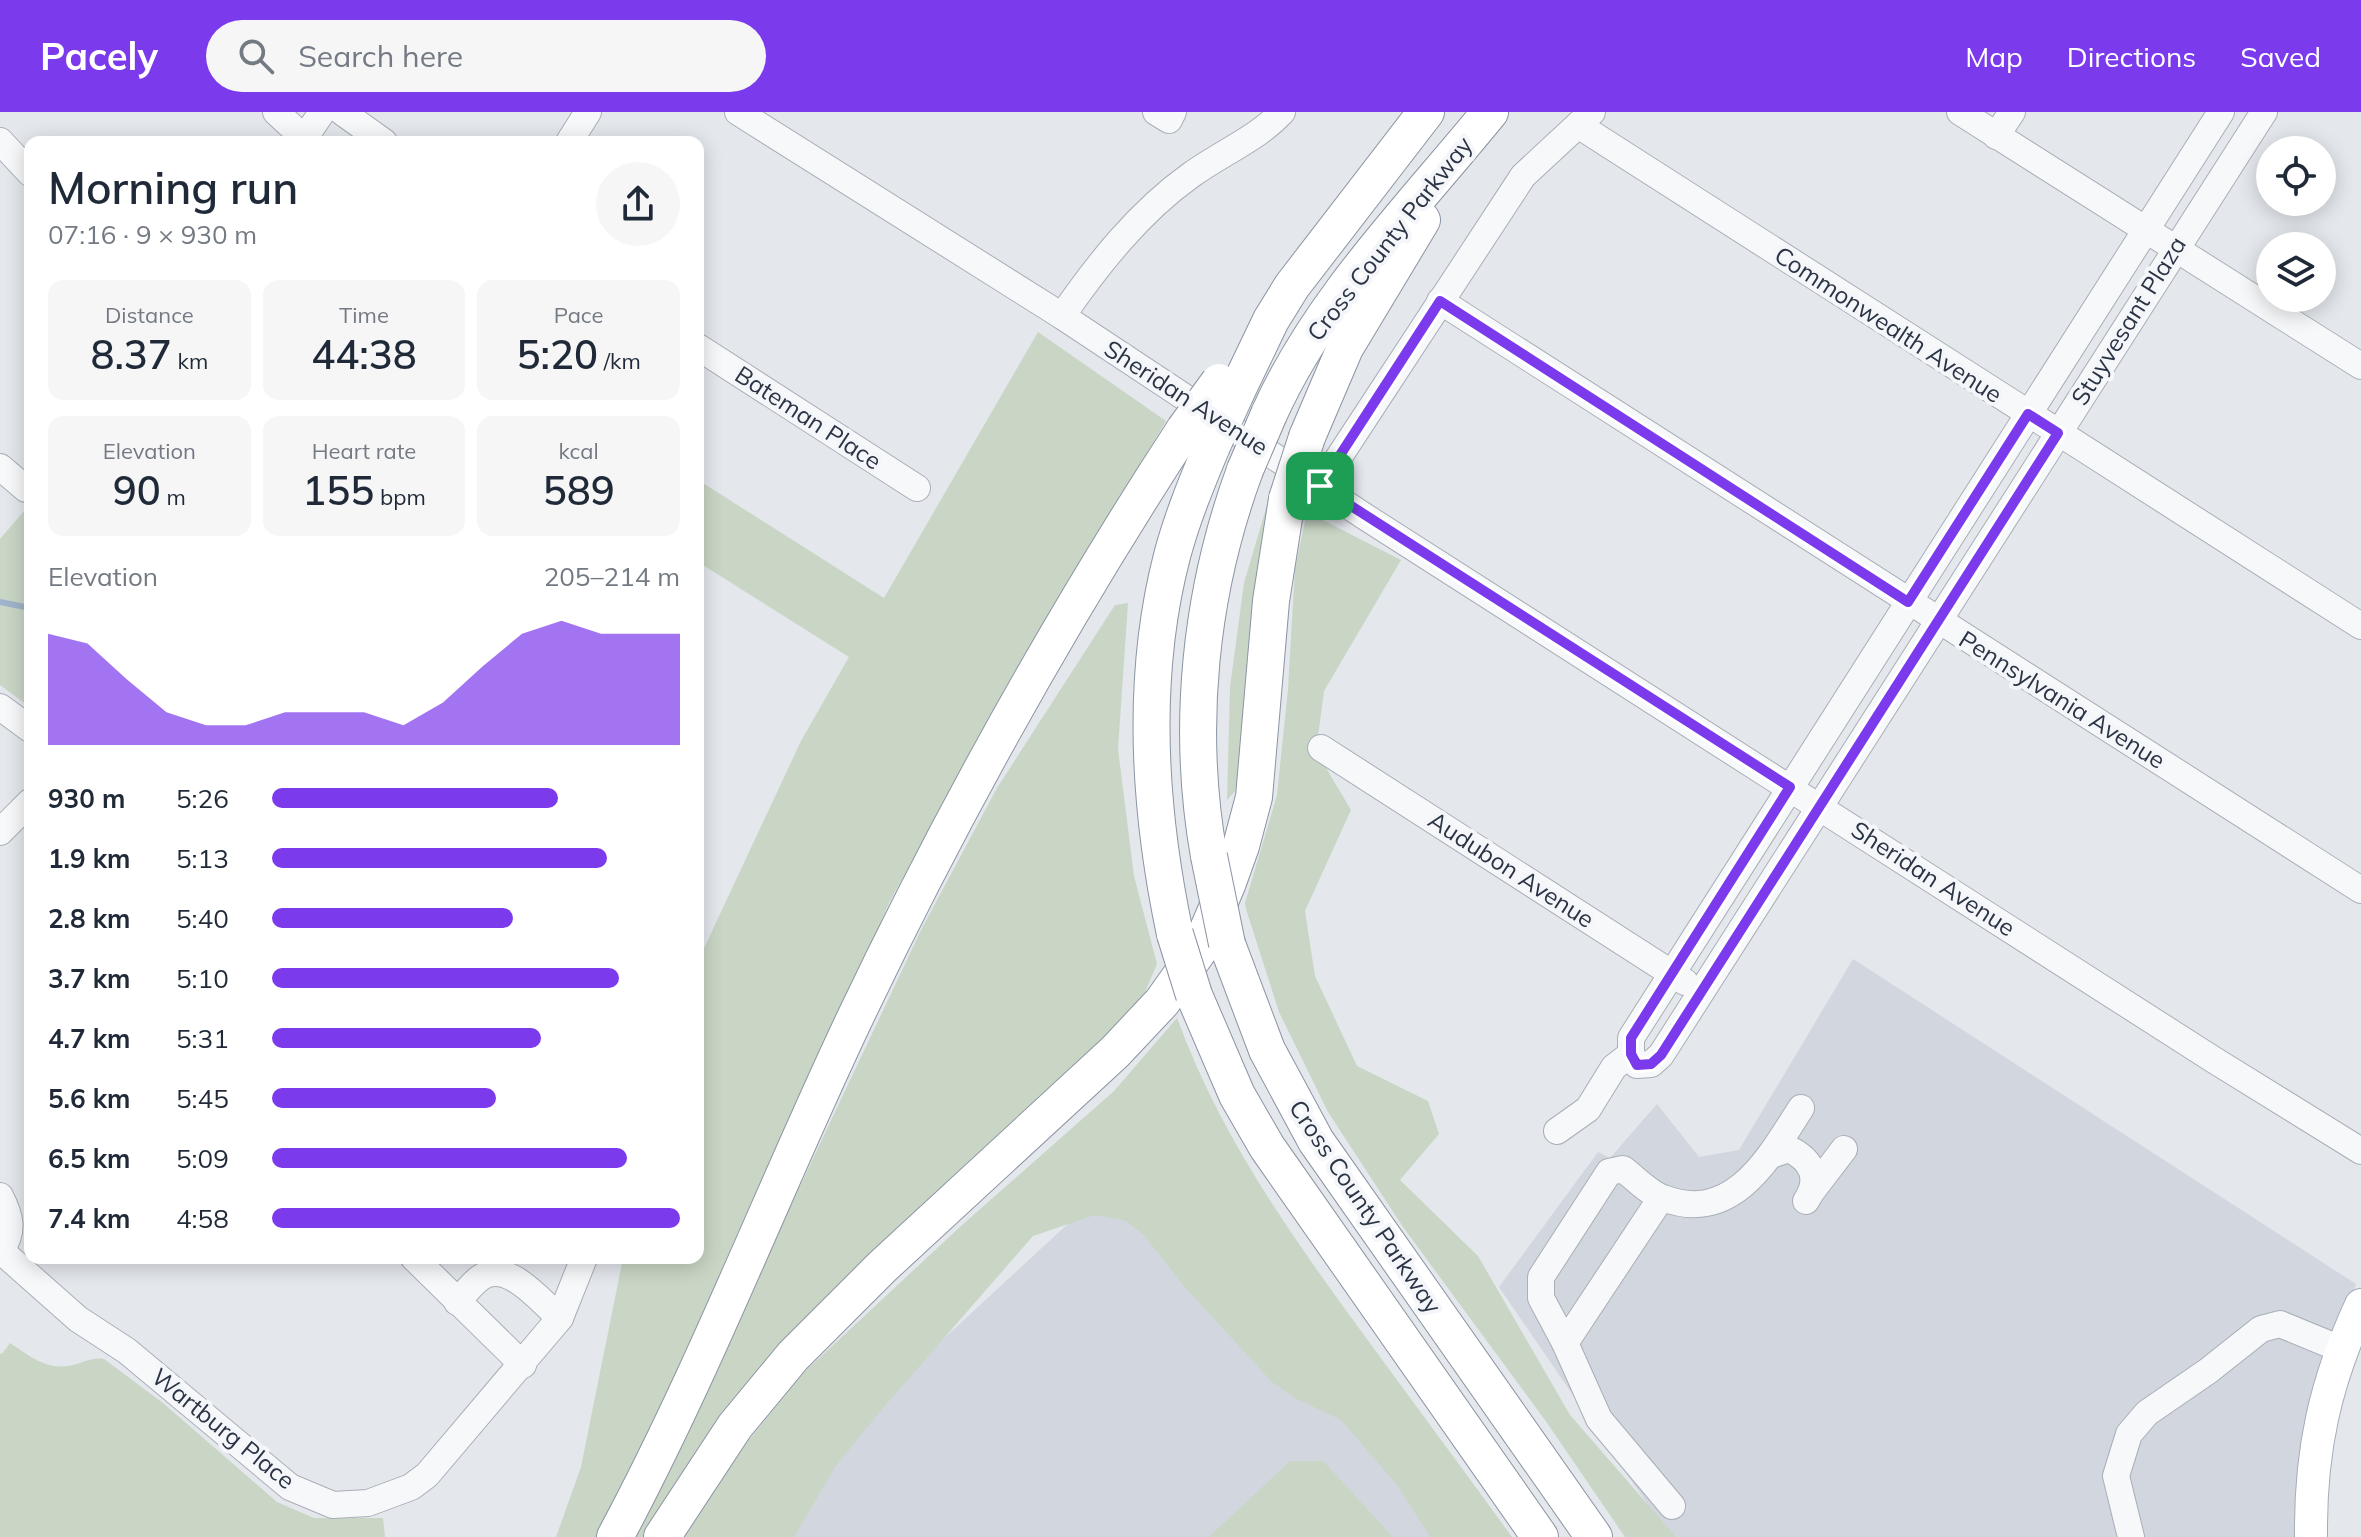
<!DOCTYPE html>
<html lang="en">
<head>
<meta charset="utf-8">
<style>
	:root { --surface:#fff; --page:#f6f6f7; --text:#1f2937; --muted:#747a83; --accent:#7c3aed }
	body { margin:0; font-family:Mulish,sans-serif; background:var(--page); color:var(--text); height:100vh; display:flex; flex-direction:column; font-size:30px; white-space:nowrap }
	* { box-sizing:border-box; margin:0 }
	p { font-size:26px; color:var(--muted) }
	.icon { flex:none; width:44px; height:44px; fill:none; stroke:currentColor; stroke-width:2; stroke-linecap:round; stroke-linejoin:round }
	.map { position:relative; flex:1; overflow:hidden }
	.panel { position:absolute; left:24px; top:24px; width:680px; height:1128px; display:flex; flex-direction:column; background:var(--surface); border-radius:16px; box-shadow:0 4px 20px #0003 }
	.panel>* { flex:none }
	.fabs { position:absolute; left:2256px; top:24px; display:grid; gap:16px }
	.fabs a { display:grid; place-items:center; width:80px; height:80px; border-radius:50%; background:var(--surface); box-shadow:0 4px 20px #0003; font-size:40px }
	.pin { position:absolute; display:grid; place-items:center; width:68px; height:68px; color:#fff; margin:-34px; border-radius:16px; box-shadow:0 4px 12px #0006 }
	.round { display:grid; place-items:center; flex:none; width:84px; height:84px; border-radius:42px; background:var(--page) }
	.overview { display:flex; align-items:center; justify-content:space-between; height:136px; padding:0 24px }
	h1 { font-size:44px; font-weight:600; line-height:60px }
	.stats { display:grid; grid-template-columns:repeat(3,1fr); gap:12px; height:136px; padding:8px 24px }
	.stats div { display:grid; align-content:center; border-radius:16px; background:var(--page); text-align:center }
	.stats b { font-size:40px; font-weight:600 }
	.stats small { font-size:22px; font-weight:400 }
	.stats p { font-size:22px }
	.chart { height:224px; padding:16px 24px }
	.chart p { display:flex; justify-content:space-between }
	.chart svg { width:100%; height:144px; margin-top:8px; fill:var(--accent); opacity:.7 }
	ul { padding:0 24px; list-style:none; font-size:26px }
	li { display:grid; grid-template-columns:128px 96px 1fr; align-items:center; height:60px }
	li i { height:20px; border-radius:10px; background:var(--accent) }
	header { display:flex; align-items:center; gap:48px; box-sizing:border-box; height:112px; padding:0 40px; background:var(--accent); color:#fff }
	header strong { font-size:38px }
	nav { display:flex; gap:44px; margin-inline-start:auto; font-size:28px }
	.search { width:560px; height:72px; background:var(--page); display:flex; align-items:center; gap:20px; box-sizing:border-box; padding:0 28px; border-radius:44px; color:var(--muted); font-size:30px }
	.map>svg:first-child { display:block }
	.built { fill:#d2d6de }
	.green { fill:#c9d6c5 }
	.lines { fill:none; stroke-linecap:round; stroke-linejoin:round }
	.stream { stroke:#9fb4cc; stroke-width:6 }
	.minor-casing { stroke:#a9aeb7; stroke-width:28 }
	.major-casing { stroke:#a3abb8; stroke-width:34 }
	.highway-casing { stroke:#8b94a3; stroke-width:38 }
	.minor { stroke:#f7f8fa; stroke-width:26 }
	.major { stroke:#fff; stroke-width:32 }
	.highway { stroke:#fff; stroke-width:36 }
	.highway-bridge-casing { stroke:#8b94a3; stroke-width:38; stroke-linecap:butt }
	.highway-bridge { stroke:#fff; stroke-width:36 }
	.route-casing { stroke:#fff; stroke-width:16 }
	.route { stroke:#7c3aed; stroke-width:10 }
	.labels { text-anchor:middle; stroke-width:8; stroke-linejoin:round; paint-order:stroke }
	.street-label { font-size:24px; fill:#2b3445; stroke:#f4f6f9 }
</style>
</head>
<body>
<header>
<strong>Pacely</strong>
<div class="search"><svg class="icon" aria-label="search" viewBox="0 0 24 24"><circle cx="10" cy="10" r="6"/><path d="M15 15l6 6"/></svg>Search here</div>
<nav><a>Map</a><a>Directions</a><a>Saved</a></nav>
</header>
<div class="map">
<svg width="2361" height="1425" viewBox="0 0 2361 1425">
	<rect width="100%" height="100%" fill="#e4e7ec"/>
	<g class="built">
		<path d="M 1853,847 L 2356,1172 L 2308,1307 L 2300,1425 L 1670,1425 L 1499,1175 L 1598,1040 L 1610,1046 L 1657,992 L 1699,1045 L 1739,1038 Z"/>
		<path d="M 1177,1011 L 1477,1425 L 779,1425 L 847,1316 Z"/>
	</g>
	<g class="green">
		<path d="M 1038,220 L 1166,309 L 1035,526 L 890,789 L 701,1219 L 601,1425 L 556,1425 L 581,1355 L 623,1146 L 698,1146 L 698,849 L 801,629 L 849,545 L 698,450 L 698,368 L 884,486 Z"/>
		<path d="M 30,392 L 30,595 L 0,573 L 0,427 Z"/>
		<path d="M 1267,393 L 1268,428 L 1245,668 L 1227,688 L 1230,575 L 1244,471 Z"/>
		<path d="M 1307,400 L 1401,448 L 1324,579 L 1316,639 L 1351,698 L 1305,799 L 1315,864 L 1357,954 L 1428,989 L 1439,1022 L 1400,1068 L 1478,1144 L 1570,1303 L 1676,1425 L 1625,1425 L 1545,1308 L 1403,1115 L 1328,1000 L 1279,900 L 1246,797 L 1245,791 L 1277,683 L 1288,577 L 1295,456 Z"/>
		<path d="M 1128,491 L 1118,637 L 1134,764 L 1157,852 L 1136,902 L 651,1425 L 629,1425 L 672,1345 L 921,818 L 997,676 L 1115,493 Z"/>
		<path d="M 1177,906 C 1220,1023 1288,1119 1361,1219 C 1411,1287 1462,1356 1512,1425 L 1430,1425 L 1398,1374 L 1341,1308 L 1297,1287 L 1272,1270 L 1183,1173 L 1144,1123 L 1126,1109 L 1095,1103 L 1033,1124 L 877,1303 L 835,1355 L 794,1425 L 676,1425 L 694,1396 L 801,1263 L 961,1114 L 1114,979 Z"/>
		<path d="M 10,1231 C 31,1245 47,1259 73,1253 C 85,1250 92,1245 104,1247 L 163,1291 L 277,1390 L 314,1406 L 383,1406 L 385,1425 L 0,1425 L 0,1241 L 2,1242 Z"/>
		<path d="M 1290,1349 L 1323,1349 L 1393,1425 L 1209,1425 Z"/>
	</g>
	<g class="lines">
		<path class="stream" d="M 0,490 L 30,496"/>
		<defs>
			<g id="minor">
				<path d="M 276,0 L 305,27"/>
				<path d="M 342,0 L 384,30"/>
				<path d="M 738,0 L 1062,204 L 1364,404 L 2214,948 L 2361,1039"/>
				<path d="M 1156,0 L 1169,8 L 1173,0"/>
				<path d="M 1960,0 L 2361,254"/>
				<path d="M 2221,0 L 1631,926 L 1631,942 L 1637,953 L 1651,952 L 1661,943 L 2264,0"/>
				<path d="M 1578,13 L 2361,514"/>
				<path d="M 1996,24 L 2012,0"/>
				<path d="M 0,29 L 30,61"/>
				<path d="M 302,30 L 322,0"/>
				<path d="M 569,30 L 588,0"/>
				<path d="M 1440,189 L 2361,778"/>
				<path d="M 1062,204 C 1098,152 1139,100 1191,63 C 1221,41 1257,27 1282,0"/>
				<path d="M 698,235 L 917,376"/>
				<path d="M 0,355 L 26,377"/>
				<path d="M 1320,374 L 1523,64 L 1592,0"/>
				<path d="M 0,595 L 30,617"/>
				<path d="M 1321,636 L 1685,870"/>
				<path d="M 0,720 L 30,690"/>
				<path d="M 1557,1019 L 1588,997 L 1614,955 L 1631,942"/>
				<path d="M 1771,1043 L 1789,1037 C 1812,1048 1821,1067 1806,1089"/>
				<path d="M 1812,1079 L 1844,1037"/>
				<path d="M 0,1084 C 11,1105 14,1119 1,1139"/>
				<path d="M 1661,1086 L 1565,1231 L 1541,1186 L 1541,1165 L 1609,1060 L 1623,1057 C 1635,1066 1649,1081 1663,1086 C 1733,1113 1769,1046 1801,996"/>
				<path d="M 0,1138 L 78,1207 L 127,1239 L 290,1375 L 333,1393 L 368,1391 L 411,1375 L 427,1363 L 560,1206 L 584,1146"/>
				<path d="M 414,1146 L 523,1253"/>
				<path d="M 457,1190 C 464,1182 472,1172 480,1166 C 507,1146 541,1190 560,1206"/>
				<path d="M 1565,1231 L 1599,1307 L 1672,1394"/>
				<path d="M 2131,1425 L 2116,1364 L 2129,1322 L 2147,1301 L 2208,1259 L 2261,1217 L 2280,1212 L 2343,1238"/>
			</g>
			<path id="major" d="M 2311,1425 C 2310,1339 2325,1271 2361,1193"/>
			<g id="highway">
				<path d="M 1236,281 L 1271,208 L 1292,174 L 1426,0"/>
				<path d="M 1269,302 C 1320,188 1412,96 1490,0"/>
				<path d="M 1307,325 L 1345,236 L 1422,108"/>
				<path d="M 1209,744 C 1186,615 1200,480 1245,358"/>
				<path d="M 1175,822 C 1149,699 1140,567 1172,444 C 1182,406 1197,370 1212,334"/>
				<path d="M 1227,832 L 1267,938 L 1316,1029 L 1594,1425"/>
				<path d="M 1194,883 L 1237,983 L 1267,1035 L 1540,1425"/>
				<path d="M 615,1425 C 705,1257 773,1079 854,908 C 951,704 1061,507 1184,318"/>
				<path d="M 662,1425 L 735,1314 L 793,1244 L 882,1155 L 1115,940 L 1162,890 L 1199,838 L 1227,773 L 1241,734 L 1254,685 L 1271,489 L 1287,387"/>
			</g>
		</defs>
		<use href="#minor" class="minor-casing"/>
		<use href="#major" class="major-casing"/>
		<use href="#highway" class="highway-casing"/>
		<use href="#minor" class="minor"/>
		<use href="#major" class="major"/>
		<use href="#highway" class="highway"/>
		<defs>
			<g id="highway-bridge">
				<path d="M 1184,318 L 1219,270"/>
				<path d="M 1212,334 L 1236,281"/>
				<path d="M 1245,358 L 1269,302"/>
				<path d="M 1287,387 L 1307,325"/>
				<path d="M 1209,744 L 1227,832"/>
				<path d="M 1175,822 L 1194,883"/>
			</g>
		</defs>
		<use href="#highway-bridge" class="highway-bridge-casing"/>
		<use href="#highway-bridge" class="highway-bridge"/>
	</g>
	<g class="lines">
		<defs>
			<path id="route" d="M 1440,189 L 1908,490 L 2028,302 L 2058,321 L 1661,943 L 1651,952 L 1637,953 L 1631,942 L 1631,926 L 1790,675 L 1320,374 Z"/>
		</defs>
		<use href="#route" class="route-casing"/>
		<use href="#route" class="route"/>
	</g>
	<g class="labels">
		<g class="street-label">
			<text transform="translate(1390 127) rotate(-52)" y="8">Cross County Parkway</text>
			<text transform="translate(2129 209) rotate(-58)" y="8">Stuyvesant Plaza</text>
			<text transform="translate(1888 213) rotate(33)" y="8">Commonwealth Avenue</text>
			<text transform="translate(1186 286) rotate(33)" y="8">Sheridan Avenue</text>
			<text transform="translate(808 306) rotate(33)" y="8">Bateman Place</text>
			<text transform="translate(2062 588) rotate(32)" y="8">Pennsylvania Avenue</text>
			<text transform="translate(1511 758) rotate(33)" y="8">Audubon Avenue</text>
			<text transform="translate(1933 767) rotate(33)" y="8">Sheridan Avenue</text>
			<text transform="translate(1365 1095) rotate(56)" y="8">Cross County Parkway</text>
			<text transform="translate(223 1317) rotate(39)" y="8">Wartburg Place</text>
		</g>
	</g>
</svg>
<div class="fabs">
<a><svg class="icon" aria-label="locate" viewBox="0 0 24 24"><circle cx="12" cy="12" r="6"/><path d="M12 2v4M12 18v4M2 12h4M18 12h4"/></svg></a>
<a><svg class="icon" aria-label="layers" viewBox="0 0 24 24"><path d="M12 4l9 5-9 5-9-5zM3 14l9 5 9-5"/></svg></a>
</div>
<div class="pin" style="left:1320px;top:374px;background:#1e9e55"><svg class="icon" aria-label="arrive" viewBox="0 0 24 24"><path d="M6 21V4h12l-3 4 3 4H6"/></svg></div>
<section class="panel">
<div class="overview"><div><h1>Morning run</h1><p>07:16 · 9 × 930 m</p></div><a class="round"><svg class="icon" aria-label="share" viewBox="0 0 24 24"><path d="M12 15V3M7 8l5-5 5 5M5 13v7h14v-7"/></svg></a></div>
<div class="stats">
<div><p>Distance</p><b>8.37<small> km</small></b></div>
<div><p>Time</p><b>44:38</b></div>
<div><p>Pace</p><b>5:20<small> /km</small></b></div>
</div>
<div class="stats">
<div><p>Elevation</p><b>90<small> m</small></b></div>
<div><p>Heart rate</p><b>155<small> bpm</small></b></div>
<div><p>kcal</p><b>589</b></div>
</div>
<div class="chart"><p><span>Elevation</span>205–214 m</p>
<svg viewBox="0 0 160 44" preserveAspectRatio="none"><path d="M0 44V10L10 13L20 24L30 34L40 38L50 38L60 34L70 34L80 34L90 38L100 31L110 20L120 10L130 6L140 10L150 10L160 10V44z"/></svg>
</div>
<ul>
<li><b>930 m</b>5:26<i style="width:70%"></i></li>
<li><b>1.9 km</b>5:13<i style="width:82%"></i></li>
<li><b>2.8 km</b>5:40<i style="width:59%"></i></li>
<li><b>3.7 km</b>5:10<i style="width:85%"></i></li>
<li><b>4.7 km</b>5:31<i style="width:66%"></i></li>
<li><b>5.6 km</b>5:45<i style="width:55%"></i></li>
<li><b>6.5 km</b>5:09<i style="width:87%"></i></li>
<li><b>7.4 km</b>4:58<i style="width:100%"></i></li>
</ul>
</section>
</div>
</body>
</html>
